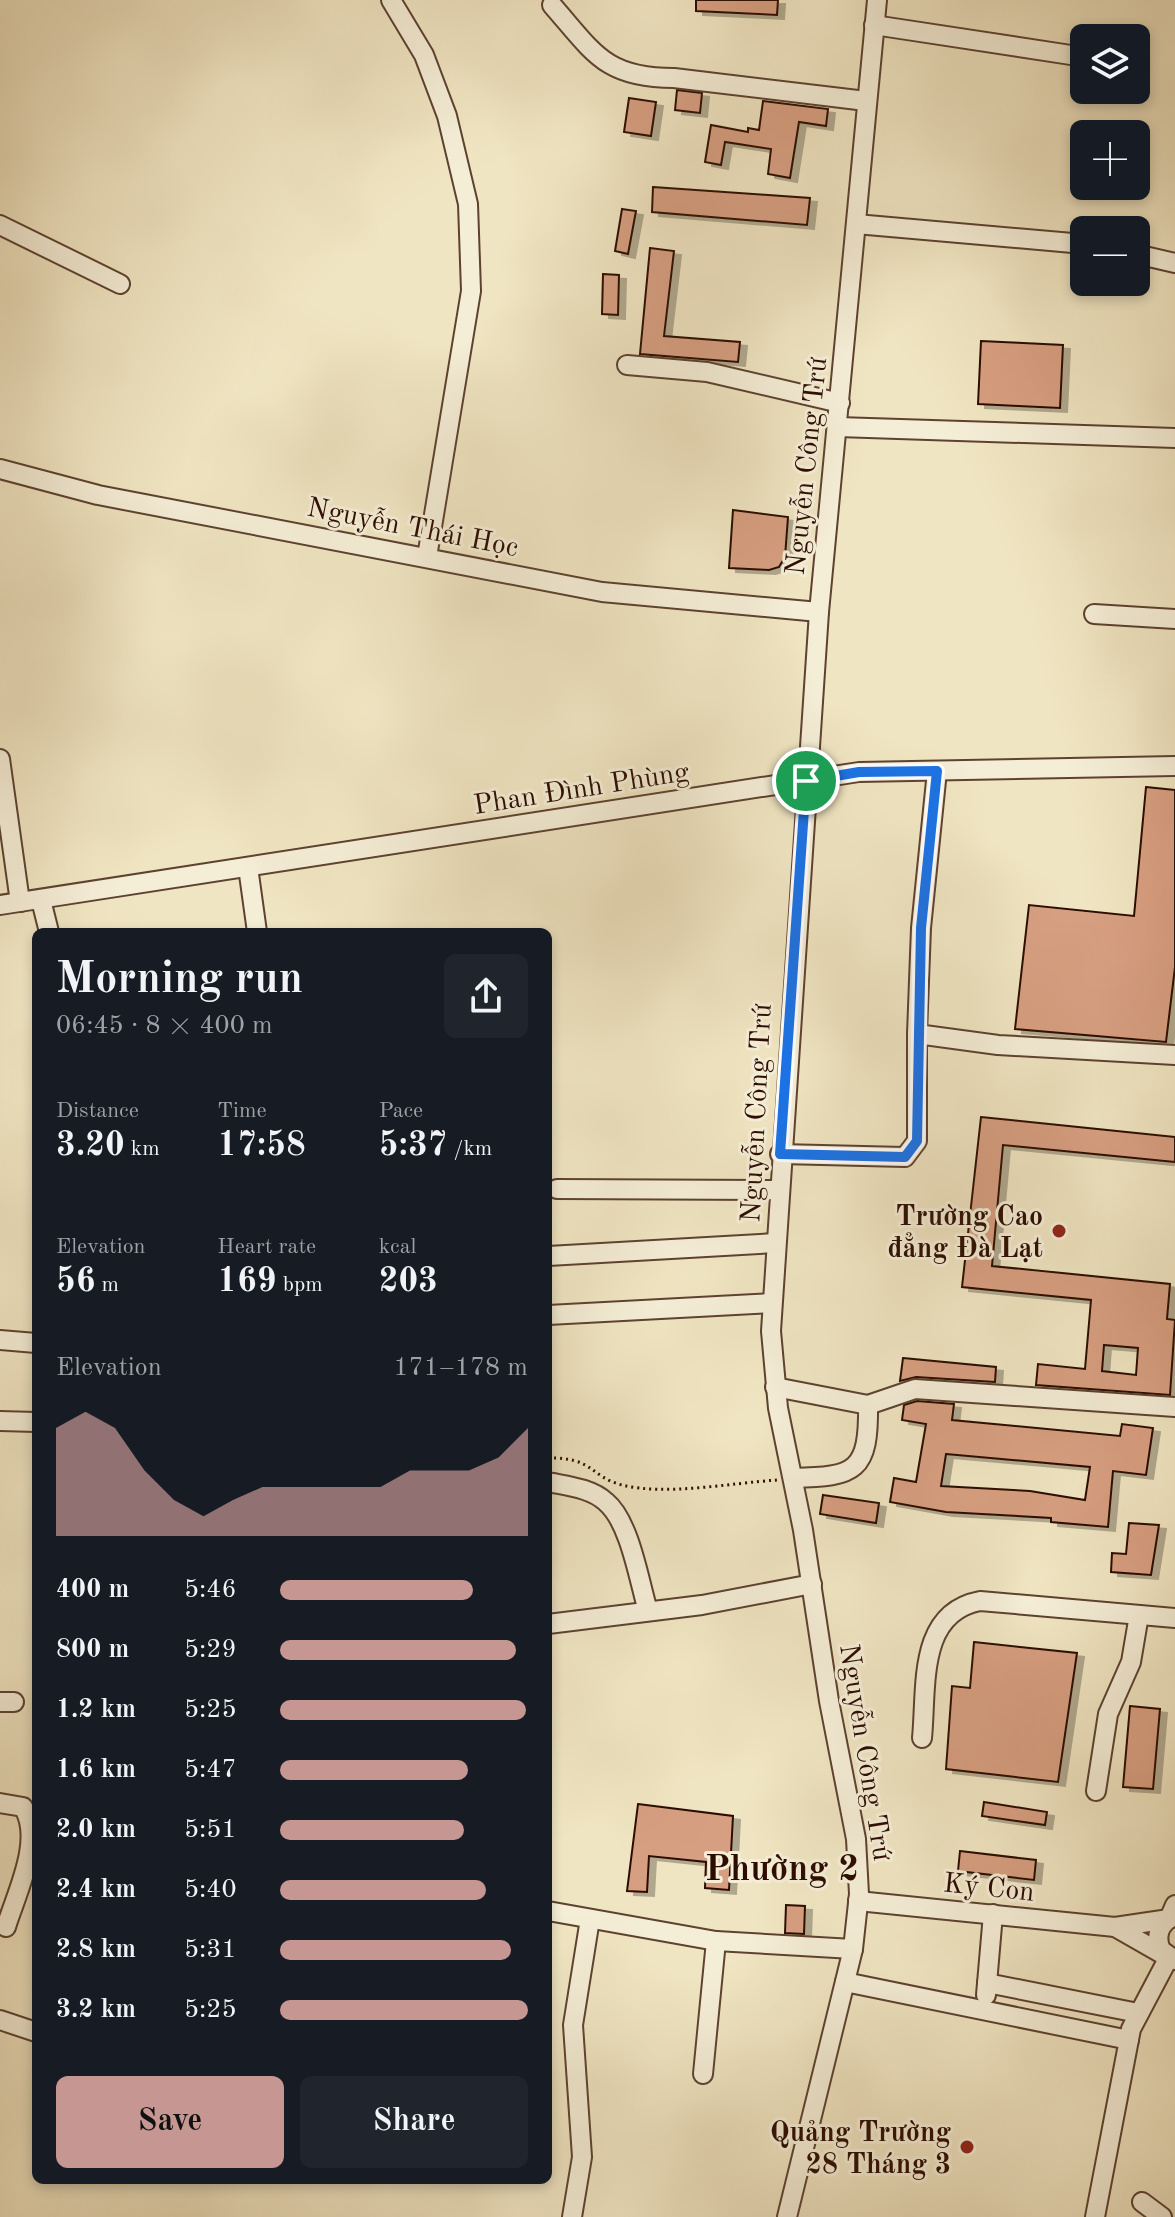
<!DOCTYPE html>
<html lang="en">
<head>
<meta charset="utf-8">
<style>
	:root { --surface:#171b24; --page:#20242c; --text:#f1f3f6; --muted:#9ea1a6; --accent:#c59692 }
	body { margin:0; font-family:"Old Standard TT",serif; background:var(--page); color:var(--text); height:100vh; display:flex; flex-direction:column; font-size:30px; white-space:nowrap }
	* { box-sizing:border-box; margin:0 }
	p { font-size:26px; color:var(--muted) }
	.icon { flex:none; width:44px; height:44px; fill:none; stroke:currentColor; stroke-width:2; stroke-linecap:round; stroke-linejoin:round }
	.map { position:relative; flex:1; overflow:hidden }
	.drawer { position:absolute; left:32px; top:928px; width:520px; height:1256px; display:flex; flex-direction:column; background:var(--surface); border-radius:12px; box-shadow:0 4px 12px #0003 }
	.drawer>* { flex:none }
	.buttons { position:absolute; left:1070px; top:24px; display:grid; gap:16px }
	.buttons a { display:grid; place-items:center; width:80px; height:80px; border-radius:12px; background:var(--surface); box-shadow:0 4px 12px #0003; font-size:40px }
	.pin { position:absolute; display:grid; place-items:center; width:68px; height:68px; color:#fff; margin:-34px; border:4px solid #fff; border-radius:50%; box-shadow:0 2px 8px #0007 }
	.round { display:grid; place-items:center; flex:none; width:84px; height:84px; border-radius:12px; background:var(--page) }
	.headline { display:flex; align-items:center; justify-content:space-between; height:136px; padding:0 24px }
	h1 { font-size:44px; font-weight:700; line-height:60px }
	.figures { display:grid; grid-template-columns:repeat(3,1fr); gap:12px; height:136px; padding:8px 24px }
	.figures div { display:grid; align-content:center }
	.figures b { font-size:34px; font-weight:700 }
	.figures small { font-size:22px; font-weight:400 }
	.figures p { font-size:22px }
	.chart { height:224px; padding:16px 24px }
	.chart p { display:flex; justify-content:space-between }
	.chart svg { width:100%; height:144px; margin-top:8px; fill:var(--accent); opacity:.7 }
	.cta { display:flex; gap:16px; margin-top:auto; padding:16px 24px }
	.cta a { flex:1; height:92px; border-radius:12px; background:var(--accent); color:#111; font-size:32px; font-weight:700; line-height:92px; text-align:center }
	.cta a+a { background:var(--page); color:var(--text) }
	ul { padding:0 24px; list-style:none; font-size:26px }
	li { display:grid; grid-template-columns:128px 96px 1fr; align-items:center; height:60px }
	li i { height:20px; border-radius:10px; background:var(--accent) }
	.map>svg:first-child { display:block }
	.building { fill:#d79f81; stroke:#2c0c00; stroke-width:2; fill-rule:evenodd; filter:url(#shadow) }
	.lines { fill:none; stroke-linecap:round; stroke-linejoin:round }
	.minor-casing { stroke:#5d4230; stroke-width:22 }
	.path { stroke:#2c0c00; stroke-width:3; stroke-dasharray:2 4; stroke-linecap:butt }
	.minor { stroke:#f5eed7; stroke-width:18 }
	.route-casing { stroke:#fff; stroke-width:16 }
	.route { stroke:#1a73e8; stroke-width:10 }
	.poi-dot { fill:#8f2418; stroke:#f5eed7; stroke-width:3 }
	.labels { text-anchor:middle; stroke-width:6; stroke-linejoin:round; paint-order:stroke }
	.street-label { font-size:28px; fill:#2c0c00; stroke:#f5eed7 }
	.poi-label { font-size:28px; font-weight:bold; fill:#2c0c00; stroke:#f5eed7; text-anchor:end }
	.district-label { font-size:36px; font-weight:bold; fill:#2c0c00; stroke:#f5eed7 }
</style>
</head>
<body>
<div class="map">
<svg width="1175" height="2217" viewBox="0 0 1175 2217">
	<defs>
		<filter id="shadow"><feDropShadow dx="7" dy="4" stdDeviation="0" flood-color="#0004"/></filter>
	</defs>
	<rect width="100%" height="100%" fill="#f0e5c2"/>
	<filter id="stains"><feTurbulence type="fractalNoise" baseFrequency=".0025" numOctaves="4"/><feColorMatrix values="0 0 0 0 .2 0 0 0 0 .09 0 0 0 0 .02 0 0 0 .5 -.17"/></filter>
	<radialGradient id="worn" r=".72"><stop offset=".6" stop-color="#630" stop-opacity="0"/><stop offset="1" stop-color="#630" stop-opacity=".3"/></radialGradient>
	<g class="building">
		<path d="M 696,0 L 778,0 L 777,15 L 696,11 Z"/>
		<path d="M 677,90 L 702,93 L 700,113 L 675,110 Z"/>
		<path d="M 629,98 L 656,102 L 651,136 L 624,132 Z"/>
		<path d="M 763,101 L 828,109 L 826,126 L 799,122 L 790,178 L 768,174 L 771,149 L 725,142 L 721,165 L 705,162 L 711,125 L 748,132 L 748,128 L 759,130 Z"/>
		<path d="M 653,187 L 810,198 L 807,225 L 652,212 Z"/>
		<path d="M 622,209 L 636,211 L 628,254 L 615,251 Z"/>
		<path d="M 650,248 L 674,251 L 664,336 L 740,342 L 738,362 L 640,354 Z"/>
		<path d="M 603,274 L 619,275 L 618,315 L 602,314 Z"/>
		<path d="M 981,341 L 1063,345 L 1060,408 L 978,404 Z"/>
		<path d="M 733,510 L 788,517 L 785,557 L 779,567 L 769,570 L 729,568 Z"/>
		<path d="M 1146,787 L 1175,790 L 1175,967 L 1166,1042 L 1015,1029 L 1029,905 L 1134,916 Z"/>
		<path d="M 981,1117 L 1175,1137 L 1175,1162 L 1003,1145 L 992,1266 L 1170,1284 L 1167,1319 L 1175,1320 L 1170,1395 L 1036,1385 L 1038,1364 L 1085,1369 L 1091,1300 L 962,1287 ZM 1104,1345 L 1138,1348 L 1136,1375 L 1102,1371 Z"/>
		<path d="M 903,1358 L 996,1367 L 995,1382 L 916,1377 L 900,1381 Z"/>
		<path d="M 917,1401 L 954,1404 L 952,1420 L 1120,1436 L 1122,1424 L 1153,1428 L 1146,1475 L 1113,1471 L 1108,1527 L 1051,1522 L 1051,1518 L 946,1512 L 890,1502 L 894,1478 L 916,1482 L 926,1424 L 902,1420 L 904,1405 ZM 946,1454 L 1090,1467 L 1085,1500 L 1030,1491 L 941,1486 Z"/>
		<path d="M 823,1495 L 879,1503 L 876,1523 L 820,1514 Z"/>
		<path d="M 1129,1523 L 1159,1525 L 1151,1575 L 1111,1572 L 1112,1553 L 1126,1554 Z"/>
		<path d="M 974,1642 L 1077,1653 L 1058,1782 L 946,1769 L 952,1686 L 970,1688 Z"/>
		<path d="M 1130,1706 L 1160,1709 L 1153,1789 L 1123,1787 Z"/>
		<path d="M 984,1802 L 1047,1812 L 1045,1825 L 982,1816 Z"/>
		<path d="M 638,1804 L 733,1816 L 729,1890 L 705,1888 L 706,1862 L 649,1856 L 647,1892 L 627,1891 Z"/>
		<path d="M 960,1851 L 1036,1860 L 1034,1880 L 958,1871 Z"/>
		<path d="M 786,1905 L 805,1906 L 804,1934 L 785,1933 Z"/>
	</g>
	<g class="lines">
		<defs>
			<g id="minor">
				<path d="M 391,0 L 424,55 L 447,116 L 468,204 L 471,291 L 427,557"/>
				<path d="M 552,5 C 594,53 605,78 674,78 L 866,101"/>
				<path d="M 874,25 L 1084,57"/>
				<path d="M 856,224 L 1084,244"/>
				<path d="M 0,225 L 120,284"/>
				<path d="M 1136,254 L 1175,263"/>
				<path d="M 627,365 L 707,372 L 840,403"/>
				<path d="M 838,427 L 1175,438"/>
				<path d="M 0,469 L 98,495 L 602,592 L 819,612"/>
				<path d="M 1094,614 L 1175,619"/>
				<path d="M 0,759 L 20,902"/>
				<path d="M 937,771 L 921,928 L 917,1034 L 998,1045 L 1175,1055"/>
				<path d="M 248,867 L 257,932"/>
				<path d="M 41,900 L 49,932"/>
				<path d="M 0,905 L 859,772 L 1175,766"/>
				<path d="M 780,1154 L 905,1157 L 917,1141 L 917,1034"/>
				<path d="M 557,1189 L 778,1190"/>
				<path d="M 548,1256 L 776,1243"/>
				<path d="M 548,1315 L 772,1303"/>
				<path d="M 0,1340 L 36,1343"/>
				<path d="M 775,1387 L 868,1405 C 869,1471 856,1477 793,1478"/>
				<path d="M 868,1405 L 915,1389 L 1175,1407"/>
				<path d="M 0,1421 L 36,1422"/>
				<path d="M 548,1482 C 567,1486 591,1488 606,1502 C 630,1522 639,1581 648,1611"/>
				<path d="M 548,1624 L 702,1605 L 812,1584"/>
				<path d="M 0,1702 L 14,1702"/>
				<path d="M 922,1738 C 927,1687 917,1613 980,1601 L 1175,1618"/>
				<path d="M 1096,1791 L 1108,1714 L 1131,1662 L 1139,1615"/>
				<path d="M 0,1803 L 23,1807 C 44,1839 16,1894 6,1927"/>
				<path d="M 858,1901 L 1115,1927 L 1169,1919 L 1175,1905"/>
				<path d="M 548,1911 L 716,1941 L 853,1949"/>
				<path d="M 1172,1917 C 1159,1924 1155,1936 1161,1950 L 1175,1960"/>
				<path d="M 1115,1927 L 1164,1955"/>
				<path d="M 845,1982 L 1129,2040"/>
				<path d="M 987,1983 L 1138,2013"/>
				<path d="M 986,1995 L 993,1914"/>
				<path d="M 0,2020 L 36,2032"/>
				<path d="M 703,2074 L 716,1941"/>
				<path d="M 1142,2202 L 1162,2217"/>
				<path d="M 572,2217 L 582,2157 L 573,2025 L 590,1919"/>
				<path d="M 787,2217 L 853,1949 L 859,1894 L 856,1839 L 829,1701 L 803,1530 L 778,1408 L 771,1331 L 819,612 L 877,0"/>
				<path d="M 1095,2217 L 1131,2029 L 1169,1957"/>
			</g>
		</defs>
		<use href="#minor" class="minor-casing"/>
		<path class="path" d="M 548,1458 C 594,1457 590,1477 622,1485 C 666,1496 731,1483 777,1480"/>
		<use href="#minor" class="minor"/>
	</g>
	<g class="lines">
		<defs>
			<path id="route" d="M 937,771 L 921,928 L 917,1141 L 905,1157 L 780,1154 L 806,781 L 859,772 Z"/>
		</defs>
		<use href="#route" class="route-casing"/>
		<use href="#route" class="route"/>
	</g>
	<g class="poi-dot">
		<circle cx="1059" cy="1231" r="8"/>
		<circle cx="967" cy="2147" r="8"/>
	</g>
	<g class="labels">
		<g class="street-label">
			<text transform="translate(805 466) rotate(-84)" y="10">Nguyễn Công Trứ</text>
			<text transform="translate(413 526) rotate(11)" y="10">Nguyễn Thái Học</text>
			<text transform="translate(581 787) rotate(-9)" y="10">Phan Đình Phùng</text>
			<text transform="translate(755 1113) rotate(-87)" y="10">Nguyễn Công Trứ</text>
			<text transform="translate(867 1752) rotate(81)" y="10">Nguyễn Công Trứ</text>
			<text transform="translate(989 1886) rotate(6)" y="10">Ký Con</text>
		</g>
		<g class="poi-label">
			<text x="1043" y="1225">Trường Cao<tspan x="1043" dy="32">đẳng Đà Lạt</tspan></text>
			<text x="951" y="2141">Quảng Trường<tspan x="951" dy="32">28 Tháng 3</tspan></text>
		</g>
		<g class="district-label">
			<text x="782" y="1880">Phường 2</text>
		</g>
	</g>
	<rect width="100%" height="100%" filter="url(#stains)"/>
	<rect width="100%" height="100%" fill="url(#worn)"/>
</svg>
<div class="buttons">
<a><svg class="icon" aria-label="layers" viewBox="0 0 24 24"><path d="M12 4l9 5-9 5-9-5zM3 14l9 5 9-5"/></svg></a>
<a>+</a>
<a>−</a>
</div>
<div class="pin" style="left:806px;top:781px;background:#1e9e55"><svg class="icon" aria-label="arrive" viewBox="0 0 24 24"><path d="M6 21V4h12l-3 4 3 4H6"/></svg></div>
<section class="drawer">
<div class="headline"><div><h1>Morning run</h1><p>06:45 · 8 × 400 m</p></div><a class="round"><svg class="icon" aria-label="share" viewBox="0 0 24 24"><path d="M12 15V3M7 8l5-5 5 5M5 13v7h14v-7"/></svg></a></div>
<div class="figures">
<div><p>Distance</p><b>3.20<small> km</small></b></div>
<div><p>Time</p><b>17:58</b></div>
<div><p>Pace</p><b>5:37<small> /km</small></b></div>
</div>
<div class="figures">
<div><p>Elevation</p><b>56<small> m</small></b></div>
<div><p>Heart rate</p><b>169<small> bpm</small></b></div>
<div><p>kcal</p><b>203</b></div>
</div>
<div class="chart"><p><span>Elevation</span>171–178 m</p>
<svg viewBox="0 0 160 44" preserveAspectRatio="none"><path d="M0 44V11L10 6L20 11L30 24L40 33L50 38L60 33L70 29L80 29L90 29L100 29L110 29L120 24L130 24L140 24L150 20L160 11V44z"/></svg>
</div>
<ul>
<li><b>400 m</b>5:46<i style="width:78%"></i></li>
<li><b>800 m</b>5:29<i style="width:95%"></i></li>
<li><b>1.2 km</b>5:25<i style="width:99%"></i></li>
<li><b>1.6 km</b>5:47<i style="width:76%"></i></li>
<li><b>2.0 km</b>5:51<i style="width:74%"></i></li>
<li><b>2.4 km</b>5:40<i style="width:83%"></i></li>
<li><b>2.8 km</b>5:31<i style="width:93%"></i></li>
<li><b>3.2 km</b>5:25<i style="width:100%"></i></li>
</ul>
<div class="cta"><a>Save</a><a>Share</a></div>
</section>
</div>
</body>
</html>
